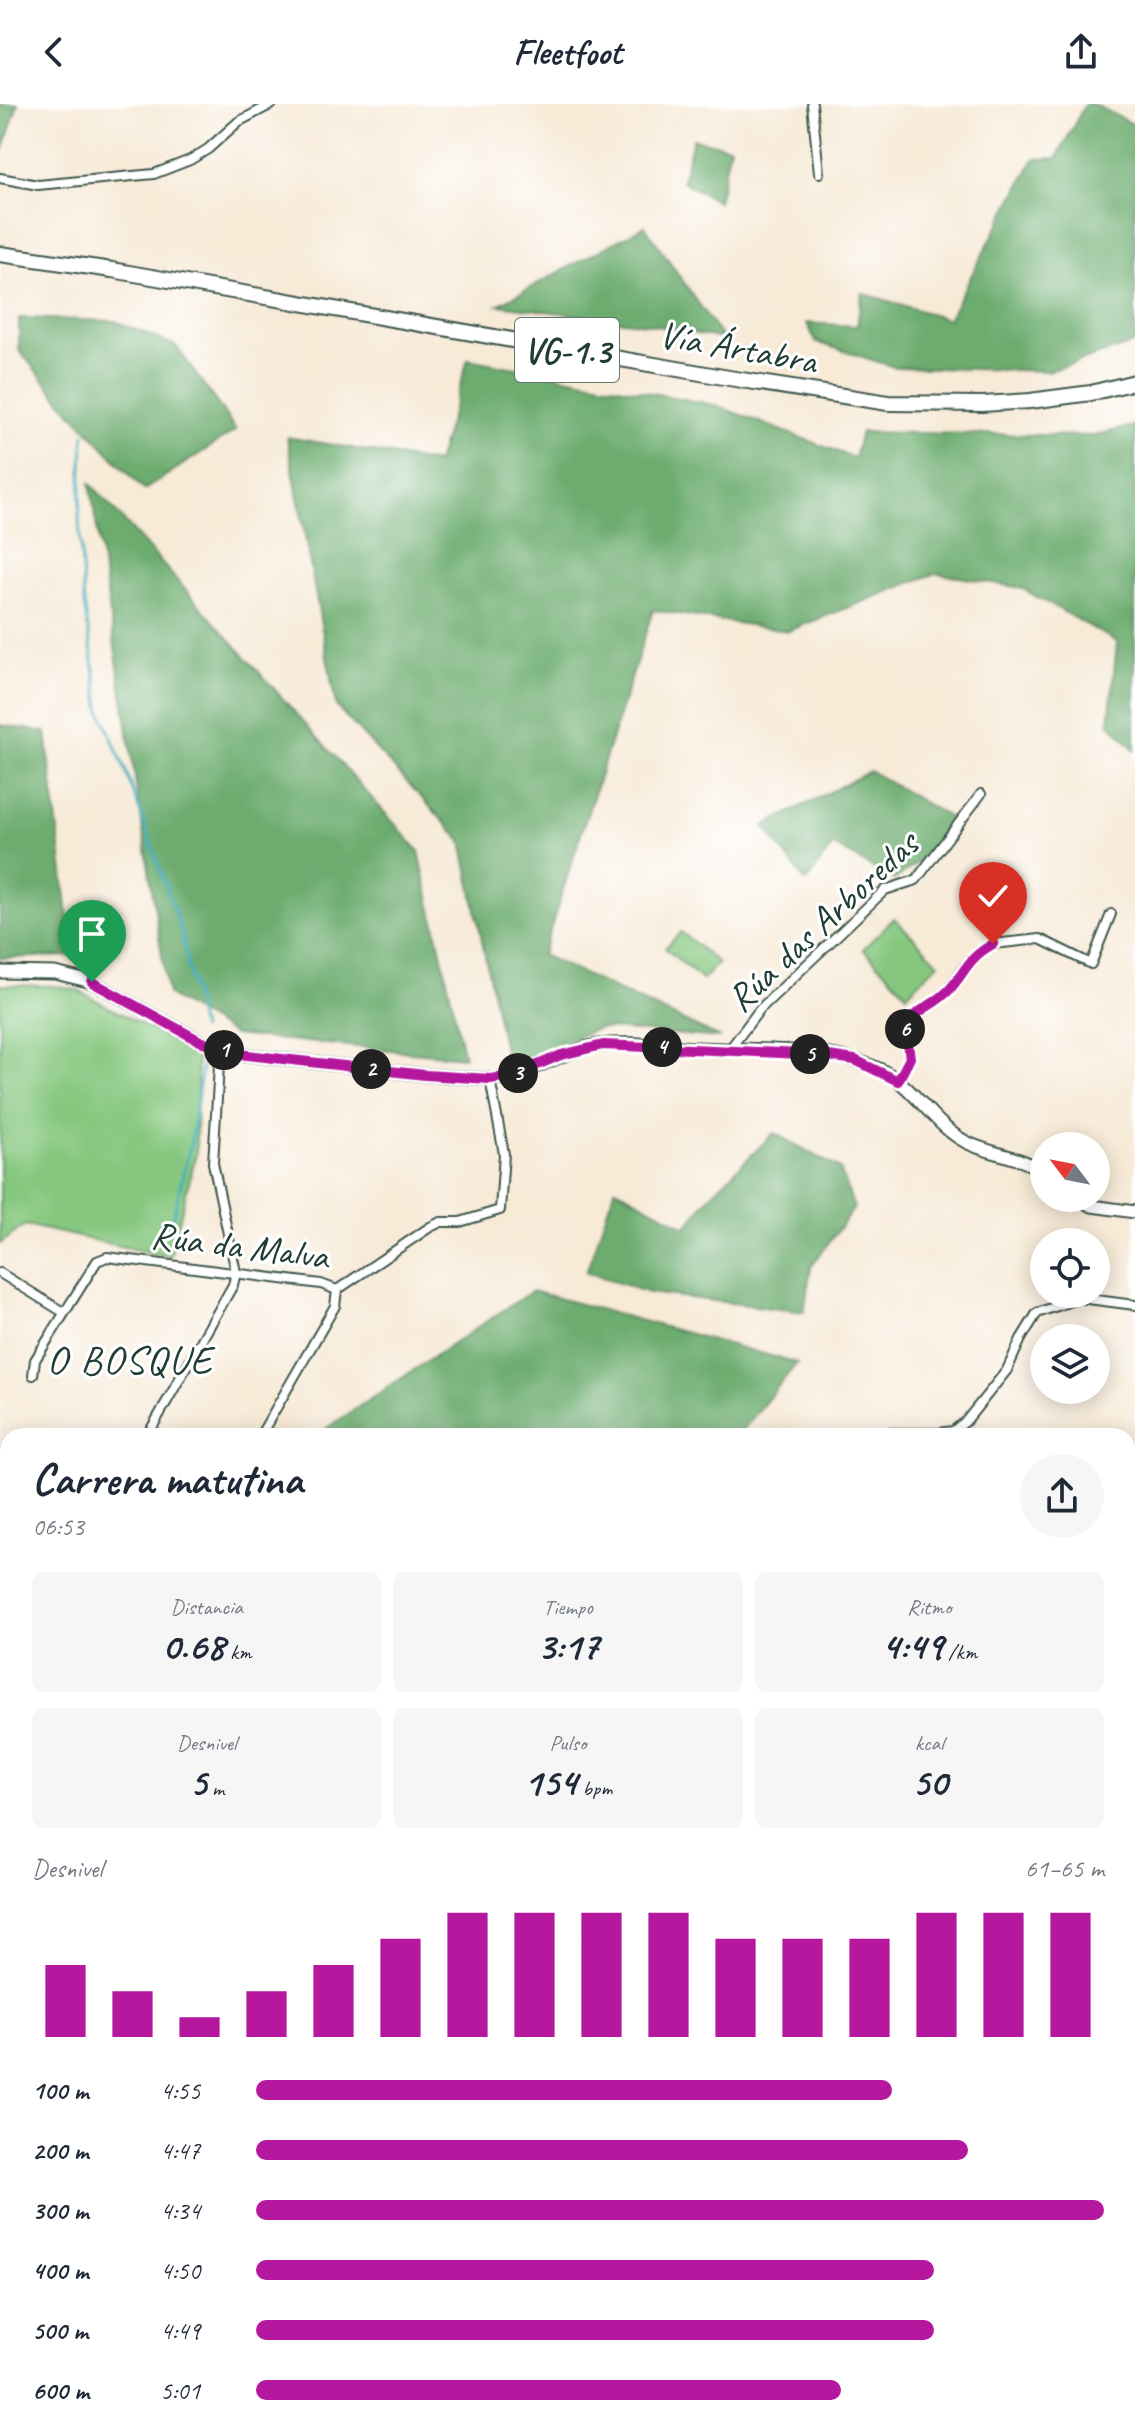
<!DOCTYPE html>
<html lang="es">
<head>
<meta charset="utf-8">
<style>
	:root { --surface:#fff; --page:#f6f6f7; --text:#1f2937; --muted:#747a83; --accent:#b5179e }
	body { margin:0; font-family:Caveat,sans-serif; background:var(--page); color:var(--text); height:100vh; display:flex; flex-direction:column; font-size:30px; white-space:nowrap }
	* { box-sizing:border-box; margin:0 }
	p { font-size:26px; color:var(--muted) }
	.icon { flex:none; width:44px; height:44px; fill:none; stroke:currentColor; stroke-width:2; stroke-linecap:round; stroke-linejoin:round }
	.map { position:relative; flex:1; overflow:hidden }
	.sheet { position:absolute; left:0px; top:1324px; width:1136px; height:1008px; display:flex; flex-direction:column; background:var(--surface); border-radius:24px 24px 0 0; box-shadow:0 4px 20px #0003 }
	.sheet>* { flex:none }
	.needle { width:52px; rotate:302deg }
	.tools { position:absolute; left:1030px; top:1028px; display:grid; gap:16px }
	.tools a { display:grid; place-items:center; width:80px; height:80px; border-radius:50%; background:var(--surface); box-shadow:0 4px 20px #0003; font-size:40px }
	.pin { position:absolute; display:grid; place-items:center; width:68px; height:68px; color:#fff; margin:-82px -34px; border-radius:50% 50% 50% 0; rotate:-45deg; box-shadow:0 0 8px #0007 }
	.pin .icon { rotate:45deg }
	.km { position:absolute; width:40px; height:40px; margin:-20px; border-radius:50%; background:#222; color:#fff; font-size:22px; line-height:40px; text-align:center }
	.round { display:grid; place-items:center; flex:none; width:84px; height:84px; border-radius:42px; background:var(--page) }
	.overview { display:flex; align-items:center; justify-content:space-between; height:136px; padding:0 32px }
	h1 { font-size:44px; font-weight:800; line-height:60px }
	.stats { display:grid; grid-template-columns:repeat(3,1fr); gap:12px; height:136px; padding:8px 32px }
	.stats div { display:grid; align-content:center; border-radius:12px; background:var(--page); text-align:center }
	.stats b { font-size:40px; font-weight:800 }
	.stats small { font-size:22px; font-weight:400 }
	.stats p { font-size:22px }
	.chart { height:224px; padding:16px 32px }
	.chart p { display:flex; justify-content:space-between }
	.chart svg { width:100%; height:144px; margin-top:8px; stroke:var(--accent); stroke-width:6 }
	ul { padding:0 32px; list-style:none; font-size:26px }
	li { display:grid; grid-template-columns:128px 96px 1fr; align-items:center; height:60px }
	li i { height:20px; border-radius:10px; background:var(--accent) }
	header { display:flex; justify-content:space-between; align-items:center; height:104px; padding:0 32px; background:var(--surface); font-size:36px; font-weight:800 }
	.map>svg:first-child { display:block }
	.green { fill:#86c77f; stroke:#52825a; stroke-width:2 }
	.forest { fill:#6cac6e; stroke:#467451; stroke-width:2 }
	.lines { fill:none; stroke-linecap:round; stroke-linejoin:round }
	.stream { stroke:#3eacbc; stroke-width:3 }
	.street-casing { stroke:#3f574c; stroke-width:12 }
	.secondary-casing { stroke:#3f574c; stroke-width:15 }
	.highway-casing { stroke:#3f574c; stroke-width:18 }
	.street { stroke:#fff; stroke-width:8 }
	.secondary { stroke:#fff; stroke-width:11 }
	.highway { stroke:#fff; stroke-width:14 }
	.route-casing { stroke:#fff; stroke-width:16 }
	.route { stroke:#b5179e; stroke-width:10 }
	.labels { text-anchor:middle; stroke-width:6; stroke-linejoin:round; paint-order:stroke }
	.shield { fill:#fff; stroke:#627771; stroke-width:2 }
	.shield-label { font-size:36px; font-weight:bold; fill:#1f3d34 }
	.street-label { font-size:38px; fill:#1f3d34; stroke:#fff }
	.neighbourhood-label { font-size:40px; letter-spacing:2px; fill:#1f3d34; stroke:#fff }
</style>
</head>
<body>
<header><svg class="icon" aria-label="back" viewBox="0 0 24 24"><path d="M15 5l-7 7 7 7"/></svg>Fleetfoot<svg class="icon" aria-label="share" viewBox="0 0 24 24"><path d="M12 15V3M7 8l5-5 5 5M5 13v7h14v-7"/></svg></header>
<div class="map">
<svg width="1135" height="2332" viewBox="0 0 1135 2332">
	<rect width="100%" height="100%" fill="#fff"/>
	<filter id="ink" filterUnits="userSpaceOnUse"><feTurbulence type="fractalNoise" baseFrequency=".0125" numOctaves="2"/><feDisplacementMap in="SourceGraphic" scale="16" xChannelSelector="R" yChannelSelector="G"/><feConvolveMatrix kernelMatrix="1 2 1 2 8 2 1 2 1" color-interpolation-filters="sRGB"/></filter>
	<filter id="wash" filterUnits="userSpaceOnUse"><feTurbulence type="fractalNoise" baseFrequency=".006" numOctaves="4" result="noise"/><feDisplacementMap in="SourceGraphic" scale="32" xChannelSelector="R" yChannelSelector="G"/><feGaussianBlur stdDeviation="1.8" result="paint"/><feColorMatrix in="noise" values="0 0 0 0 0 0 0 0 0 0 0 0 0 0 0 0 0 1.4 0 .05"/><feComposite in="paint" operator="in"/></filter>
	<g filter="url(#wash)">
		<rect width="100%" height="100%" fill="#f7ead7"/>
		<g class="green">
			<path d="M 894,814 L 939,859 L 907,890 L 863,845 Z"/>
			<path d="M 681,828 L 718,859 L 702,876 L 665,844 Z"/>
			<path d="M 0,881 L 54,882 L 77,886 L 197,950 L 196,1050 L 170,1153 L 25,1121 L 0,1140 Z"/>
			<path d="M 0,1361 L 8,1370 L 8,2080 L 0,2078 Z"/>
		</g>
		<g class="forest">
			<path d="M 0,0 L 18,0 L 1,53 L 0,53 Z"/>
			<path d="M 1085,0 L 1093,0 L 1135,21 L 1135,239 L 1050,267 L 894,263 L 816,238 L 807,219 L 857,222 L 862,189 L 948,215 L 1034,55 L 1057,54 Z"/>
			<path d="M 693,35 L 730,43 L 718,98 L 682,77 Z"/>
			<path d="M 645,122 L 723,235 L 647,220 L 498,201 Z"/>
			<path d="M 19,214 L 115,217 L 176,242 L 236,326 L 144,386 L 66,303 L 19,246 Z"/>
			<path d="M 468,255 L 715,301 L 854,354 L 861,328 L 1093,332 L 1135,321 L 1135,646 L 1109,619 L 1117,538 L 1021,484 L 936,469 L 788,527 L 653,506 L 542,851 L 720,934 L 599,924 L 507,961 L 462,737 L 336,602 L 287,333 L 437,359 Z"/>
			<path d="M 90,379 L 419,747 L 464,953 L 234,931 L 168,891 Z"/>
			<path d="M 0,621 L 46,628 L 73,852 L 0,854 Z"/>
			<path d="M 870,667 L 952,715 L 925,753 L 894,776 L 833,741 L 806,778 L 764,722 Z"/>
			<path d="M 774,1029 L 840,1065 L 854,1104 L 811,1163 L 804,1208 L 649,1189 L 586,1168 L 615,1084 L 686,1123 L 710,1092 Z"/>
			<path d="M 532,1187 L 797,1259 L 738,1332 L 322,1332 L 327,1324 Z"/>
			<path d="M 0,2078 L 8,2080 L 8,2324 L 618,2324 L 622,2332 L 0,2332 Z"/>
		</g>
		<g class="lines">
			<g class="stream">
				<path d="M 84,330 L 79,414 L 84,499 L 101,608 L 127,670 L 181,826 L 201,926"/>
				<path d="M 172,1118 L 191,1038 L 202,962"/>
				<path d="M 1128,1939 L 1135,1940"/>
				<path d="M 0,2057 L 8,2059"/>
			</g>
		</g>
	</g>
	<g filter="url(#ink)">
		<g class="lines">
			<defs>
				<g id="street">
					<path d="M 812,0 L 819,69"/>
					<path d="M 0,74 L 38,81 L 154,70 L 190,56 L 208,45 L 238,18 L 272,0"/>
					<path d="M 729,946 L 760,905 L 885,786 L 916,776 L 981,690"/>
					<path d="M 898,977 L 910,954 L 905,920 L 934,899 L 950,884 L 965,862 L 979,848 L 993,840 L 1040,835 L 1091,860 L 1111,810"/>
					<path d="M 0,1169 L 63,1208"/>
					<path d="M 33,1271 L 35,1256 L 97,1157 L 107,1153 L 321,1180 L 337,1186 L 430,1123 L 441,1118 L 460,1118 L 500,1106 L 504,1050 L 490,975"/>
					<path d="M 150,1332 L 150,1327 L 233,1181 L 236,1168 L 213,1059 L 220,945"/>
					<path d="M 260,1332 L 335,1202 L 337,1186"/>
					<path d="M 882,1332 L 887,1329 L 938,1329 L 953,1327 L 966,1317 L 1007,1266 L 1021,1235 L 1037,1209 L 1080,1194 L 1135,1201"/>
					<path d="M 1128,1635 L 1135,1626"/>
					<path d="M 1128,1845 L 1135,1851"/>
					<path d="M 1128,2257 L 1135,2258"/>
					<path d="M 749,2324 L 759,2332"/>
					<path d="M 951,2324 L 954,2332"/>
				</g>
				<g id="secondary">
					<path d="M 0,868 L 55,869 L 92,878 L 200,937 L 239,950 L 425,971 L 490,975 C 527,974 561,946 600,941 C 631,937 666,943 697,944 C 754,947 831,941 883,967 C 916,984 933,1021 966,1038 C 991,1051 1021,1051 1044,1069"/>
					<path d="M 1075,1094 L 1092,1102 L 1135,1108"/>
					<path d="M 1128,2297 L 1135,2289"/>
					<path d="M 1118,2332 L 1118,2324"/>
				</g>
				<path id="highway" d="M 0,150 L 112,166 L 729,274 L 888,299 L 982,300 L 1030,297 L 1091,289 L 1135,278"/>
			</defs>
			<use href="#street" class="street-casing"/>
			<use href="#secondary" class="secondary-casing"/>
			<use href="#highway" class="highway-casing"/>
			<use href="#street" class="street"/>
			<use href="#secondary" class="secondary"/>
			<use href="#highway" class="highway"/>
		</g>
	</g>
	<g class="lines" filter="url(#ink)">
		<defs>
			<path id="route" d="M 92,878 L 200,937 L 239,950 L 425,971 L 490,975 L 512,972 L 561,951 L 603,941 L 822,951 L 855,956 L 898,977 L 910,954 L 905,920 C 918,905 937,900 950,885 C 967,865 968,854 993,840"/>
		</defs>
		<use href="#route" class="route-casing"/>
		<use href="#route" class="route"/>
	</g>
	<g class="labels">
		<rect class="shield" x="515" y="214" width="104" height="64" rx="6"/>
		<g class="shield-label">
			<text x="567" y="259">VG-1.3</text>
		</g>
		<g class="street-label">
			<text transform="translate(738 243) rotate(10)" y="13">Vía Ártabra</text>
			<text transform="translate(822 817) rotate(-43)" y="13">Rúa das Arboredas</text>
			<text transform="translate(240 1141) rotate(7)" y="13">Rúa da Malva</text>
		</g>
		<g class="neighbourhood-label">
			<text x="130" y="1269">O BOSQUE</text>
		</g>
	</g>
</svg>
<div class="tools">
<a><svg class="needle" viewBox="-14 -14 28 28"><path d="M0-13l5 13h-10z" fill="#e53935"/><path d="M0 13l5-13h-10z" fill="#747a83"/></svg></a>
<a><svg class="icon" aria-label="locate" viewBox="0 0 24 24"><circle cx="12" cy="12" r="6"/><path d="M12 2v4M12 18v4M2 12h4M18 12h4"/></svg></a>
<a><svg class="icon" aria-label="layers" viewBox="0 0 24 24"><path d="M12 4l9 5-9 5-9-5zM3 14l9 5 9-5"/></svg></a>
</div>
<div class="pin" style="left:92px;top:878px;background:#1e9e55"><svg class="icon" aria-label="arrive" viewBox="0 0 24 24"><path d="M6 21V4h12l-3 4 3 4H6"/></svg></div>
<div class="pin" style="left:993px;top:840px;background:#d93025"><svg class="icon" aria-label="check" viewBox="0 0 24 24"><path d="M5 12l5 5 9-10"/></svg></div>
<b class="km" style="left:224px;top:946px">1</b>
<b class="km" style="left:371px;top:965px">2</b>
<b class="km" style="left:518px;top:969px">3</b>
<b class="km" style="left:662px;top:943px">4</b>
<b class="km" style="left:810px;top:950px">5</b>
<b class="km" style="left:905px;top:925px">6</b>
<section class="sheet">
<div class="overview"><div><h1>Carrera matutina</h1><p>06:53</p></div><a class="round"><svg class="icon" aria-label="share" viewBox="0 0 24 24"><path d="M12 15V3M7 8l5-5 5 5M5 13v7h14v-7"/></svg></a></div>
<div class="stats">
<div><p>Distancia</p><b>0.68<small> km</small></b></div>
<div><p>Tiempo</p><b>3:17</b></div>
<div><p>Ritmo</p><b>4:49<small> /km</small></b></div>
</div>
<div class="stats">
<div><p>Desnivel</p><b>5<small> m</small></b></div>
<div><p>Pulso</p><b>154<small> bpm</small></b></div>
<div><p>kcal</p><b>50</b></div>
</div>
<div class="chart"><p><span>Desnivel</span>61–65 m</p>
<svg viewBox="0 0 160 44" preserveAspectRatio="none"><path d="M5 44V22M15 44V30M25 44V38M35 44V30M45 44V22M55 44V14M65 44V6M75 44V6M85 44V6M95 44V6M105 44V14M115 44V14M125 44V14M135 44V6M145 44V6M155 44V6"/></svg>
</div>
<ul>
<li><b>100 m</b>4:55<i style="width:75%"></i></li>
<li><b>200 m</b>4:47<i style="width:84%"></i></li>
<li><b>300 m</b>4:34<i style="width:100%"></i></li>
<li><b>400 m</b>4:50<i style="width:80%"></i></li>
<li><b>500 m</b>4:49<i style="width:80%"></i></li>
<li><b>600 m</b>5:01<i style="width:69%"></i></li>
</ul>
</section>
</div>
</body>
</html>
